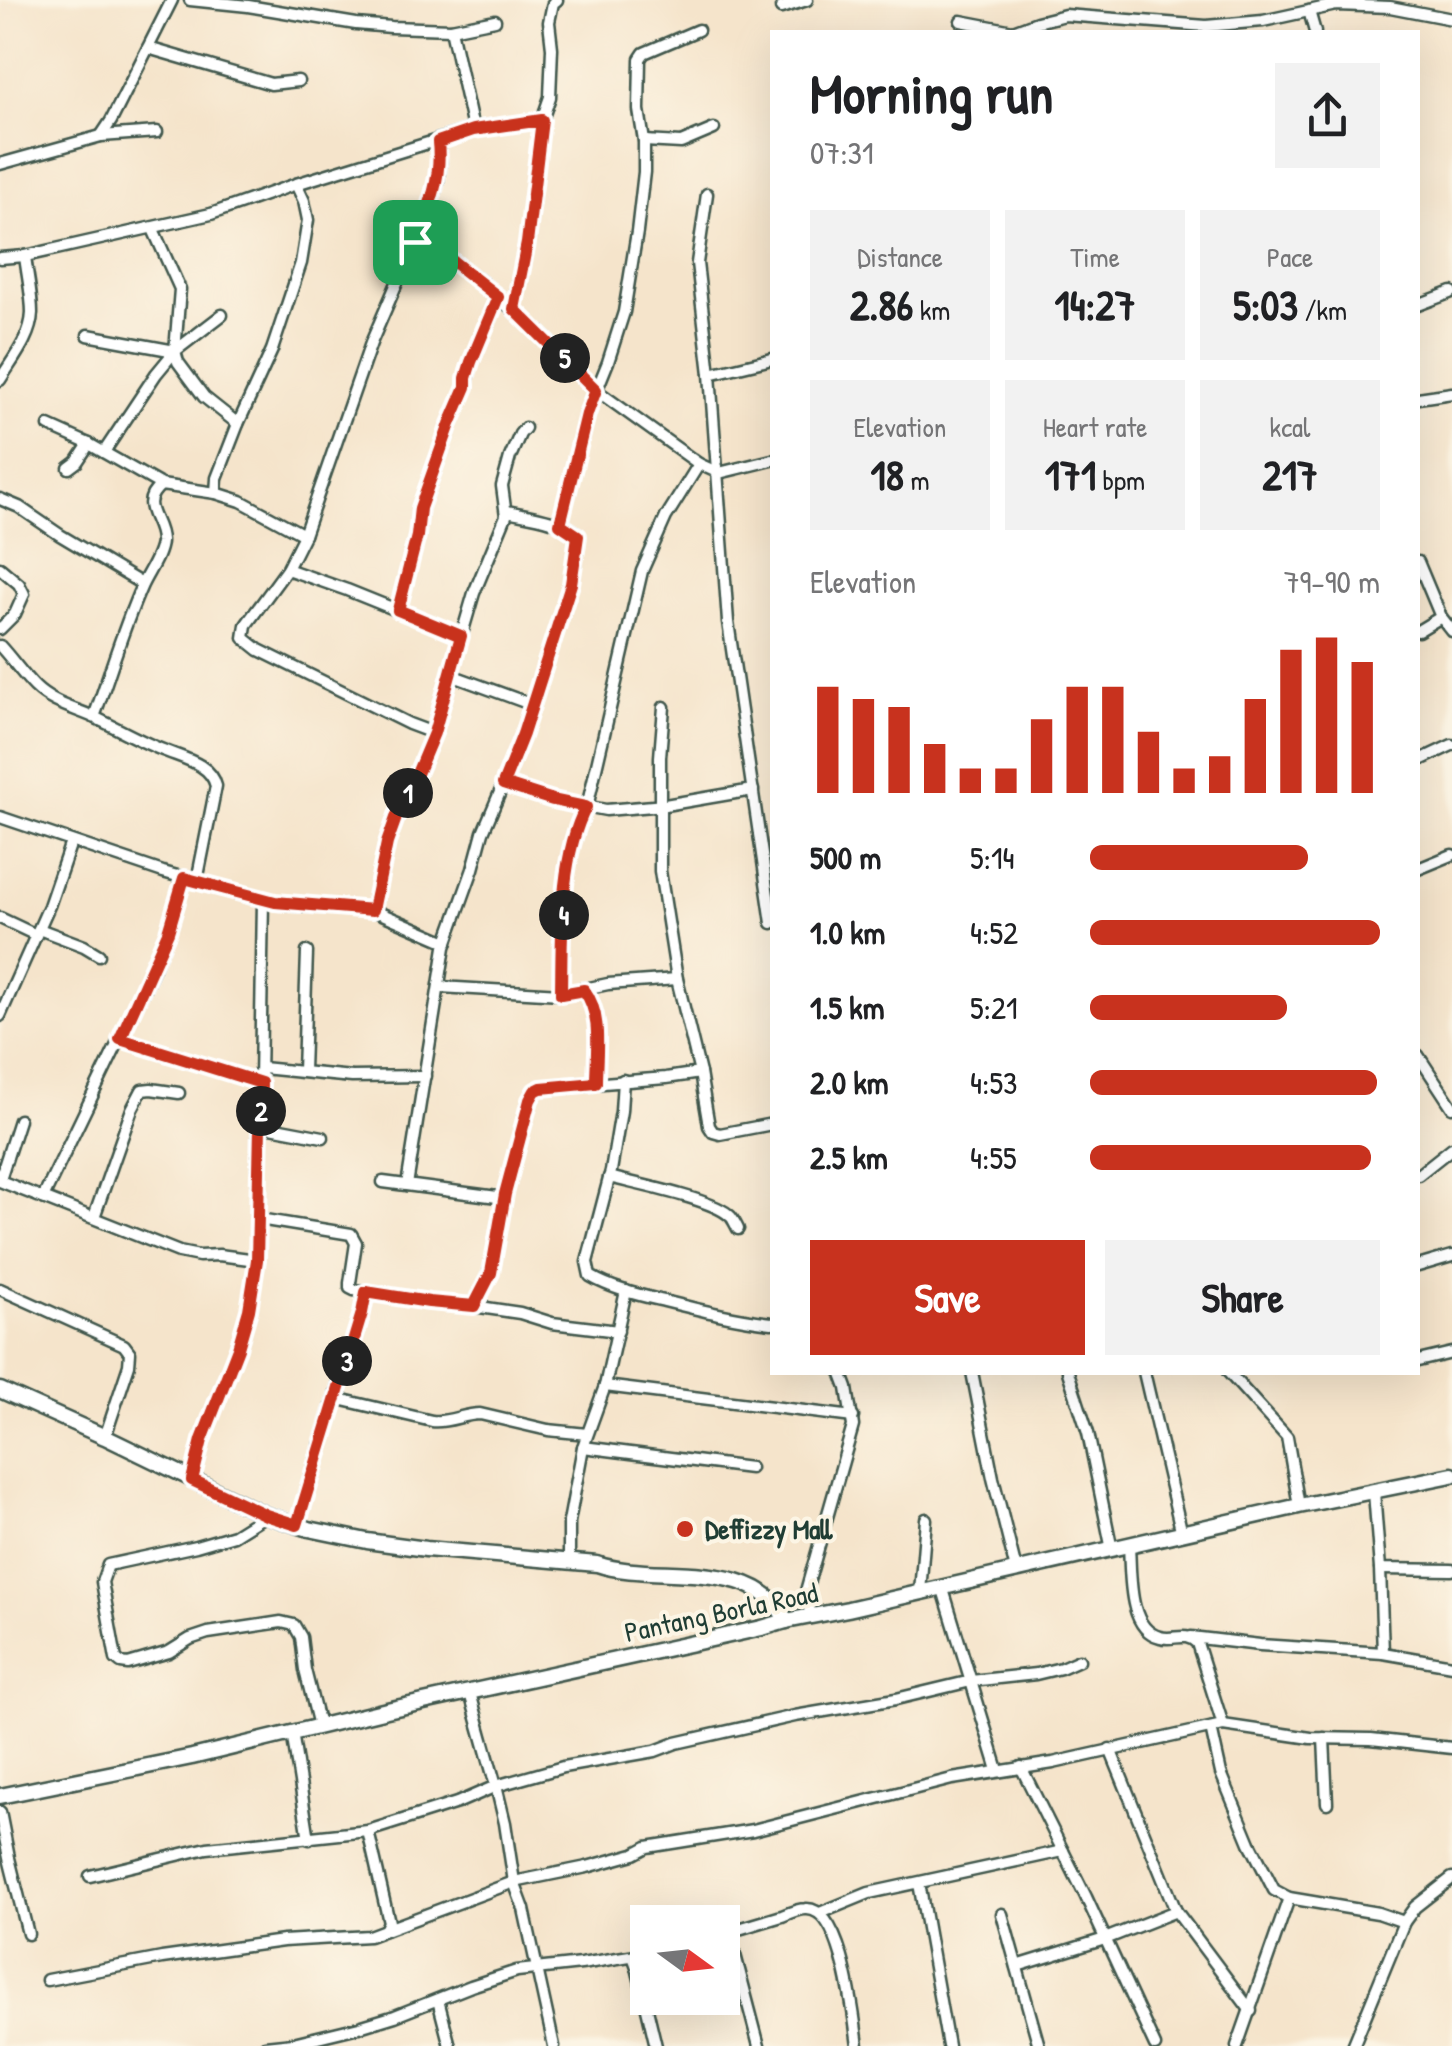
<!DOCTYPE html>
<html lang="en">
<head>
<meta charset="utf-8">
<style>
	:root { --surface:#fff; --page:#f2f2f2; --text:#202124; --muted:#757577; --accent:#c8321e }
	body { margin:0; font-family:"Patrick Hand",sans-serif; background:var(--page); color:var(--text); height:100vh; display:flex; flex-direction:column; font-size:38px; white-space:nowrap }
	* { box-sizing:border-box; margin:0 }
	p { font-size:32px; color:var(--muted) }
	.icon { flex:none; width:55px; height:55px; fill:none; stroke:currentColor; stroke-width:2; stroke-linecap:round; stroke-linejoin:round }
	.map { position:relative; flex:1; overflow:hidden }
	.drawer { position:absolute; left:770px; top:30px; width:650px; height:1345px; display:flex; flex-direction:column; background:var(--surface); border-radius:0px; box-shadow:0 10px 40px #0002 }
	.drawer>* { flex:none }
	.needle { width:65px; rotate:105deg }
	.fabs { position:absolute; left:630px; top:1905px; display:grid; gap:20px }
	.fabs a { display:grid; place-items:center; width:110px; height:110px; border-radius:0px; background:var(--surface); box-shadow:0 10px 40px #0002; font-size:50px }
	.pin { position:absolute; display:grid; place-items:center; width:85px; height:85px; color:#fff; margin:-42px; border-radius:20px; box-shadow:0 5px 15px #0006 }
	.km { position:absolute; width:50px; height:50px; margin:-25px; border-radius:50%; background:#222; color:#fff; font-size:28px; line-height:50px; text-align:center }
	.round { display:grid; place-items:center; flex:none; width:105px; height:105px; border-radius:0px; background:var(--page) }
	.overview { display:flex; align-items:center; justify-content:space-between; height:170px; padding:0 40px }
	h1 { font-size:55px; font-weight:800; line-height:75px }
	.stats { display:grid; grid-template-columns:repeat(3,1fr); gap:15px; height:170px; padding:10px 40px }
	.stats div { display:grid; align-content:center; border-radius:0px; background:var(--page); text-align:center }
	.stats b { font-size:42px; font-weight:800 }
	.stats small { font-size:28px; font-weight:400 }
	.stats p { font-size:28px }
	.chart { height:280px; padding:20px 40px }
	.chart p { display:flex; justify-content:space-between }
	.chart svg { width:100%; height:180px; margin-top:10px; stroke:var(--accent); stroke-width:6 }
	.button { display:flex; gap:20px; margin-top:auto; padding:20px 40px }
	.button a { flex:1; height:115px; border-radius:0px; background:var(--accent); color:#fff; font-size:40px; font-weight:800; line-height:115px; text-align:center }
	.button a+a { background:var(--page); color:var(--text) }
	ul { padding:0 40px; list-style:none; font-size:32px }
	li { display:grid; grid-template-columns:160px 120px 1fr; align-items:center; height:75px }
	li i { height:25px; border-radius:12px; background:var(--accent) }
	.map>svg:first-child { display:block }
	.lines { fill:none; stroke-linecap:round; stroke-linejoin:round }
	.street-casing { stroke:#3f564b; stroke-width:15 }
	.secondary-casing { stroke:#3f564b; stroke-width:19 }
	.street { stroke:#fff; stroke-width:10 }
	.secondary { stroke:#fff; stroke-width:14 }
	.route-casing { stroke:#fff; stroke-width:20 }
	.route { stroke:#c8321e; stroke-width:12 }
	.poi-dot { fill:#c8321e; stroke:#fcf5e5; stroke-width:4 }
	.labels { text-anchor:middle; stroke-width:8; stroke-linejoin:round; paint-order:stroke }
	.poi-label { font-size:28px; font-weight:bold; fill:#1f3d34; stroke:#fcf5e5; text-anchor:start }
	.street-label { font-size:28px; fill:#1f3d34; stroke:#fcf5e5 }
</style>
</head>
<body>
<div class="map">
<svg width="1452" height="2046" viewBox="0 0 1452 2046">
	<rect width="100%" height="100%" fill="#fcf5e5"/>
	<filter id="ink" filterUnits="userSpaceOnUse"><feTurbulence type="fractalNoise" baseFrequency=".01" numOctaves="2"/><feDisplacementMap in="SourceGraphic" scale="20" xChannelSelector="R" yChannelSelector="G"/><feConvolveMatrix kernelMatrix="1 2 1 2 8 2 1 2 1" color-interpolation-filters="sRGB"/></filter>
	<filter id="wash" filterUnits="userSpaceOnUse"><feTurbulence type="fractalNoise" baseFrequency=".0048" numOctaves="4" result="noise"/><feDisplacementMap in="SourceGraphic" scale="40" xChannelSelector="R" yChannelSelector="G"/><feGaussianBlur stdDeviation="2.25" result="paint"/><feColorMatrix in="noise" values="0 0 0 0 0 0 0 0 0 0 0 0 0 0 0 0 0 1.4 0 .05"/><feComposite in="paint" operator="in"/></filter>
	<g filter="url(#wash)">
		<rect width="100%" height="100%" fill="#f5e4cb"/>
	</g>
	<g filter="url(#ink)">
		<g class="lines">
			<defs>
				<g id="street">
					<path d="M 190,0 L 248,6 L 356,24 L 391,27 L 451,29 L 495,20"/>
					<path d="M 781,8 L 807,0"/>
					<path d="M 1309,11 L 1315,32"/>
					<path d="M 961,21 L 1013,31 L 1037,22 L 1065,15 L 1206,26 L 1263,21 L 1336,5 L 1390,7 L 1452,19"/>
					<path d="M 451,29 L 473,129"/>
					<path d="M 148,48 L 271,84 L 298,81"/>
					<path d="M 101,136 L 111,121 L 172,0"/>
					<path d="M 644,141 L 681,143 L 714,129"/>
					<path d="M 0,164 L 101,136 L 157,132"/>
					<path d="M 707,194 L 697,263 L 710,374 L 728,622 L 772,923"/>
					<path d="M 153,229 L 180,289 L 175,351 L 178,362 L 204,397 L 238,424"/>
					<path d="M 415,242 L 446,256 L 479,280 L 539,332 L 596,390 L 699,464 L 719,473 L 772,460"/>
					<path d="M 0,258 L 25,256 L 211,214 L 296,184 L 473,129 L 542,120"/>
					<path d="M 1418,305 L 1452,292"/>
					<path d="M 513,309 L 527,243 L 542,120 L 550,97 L 552,48 L 549,22 L 553,3 L 557,0"/>
					<path d="M 88,335 L 175,351"/>
					<path d="M 710,374 L 772,359"/>
					<path d="M 0,380 C 12,360 31,338 32,313 C 32,295 27,274 25,256"/>
					<path d="M 1418,398 L 1452,393"/>
					<path d="M 49,426 L 89,444 L 161,485"/>
					<path d="M 104,452 L 156,374 L 175,351 L 222,315"/>
					<path d="M 69,468 L 77,462 L 89,444"/>
					<path d="M 216,493 L 217,478 L 238,424 L 272,350 L 301,263 L 308,220 L 304,201 L 296,184"/>
					<path d="M 0,499 L 19,507 L 60,535 L 142,584"/>
					<path d="M 560,524 L 587,414 L 608,362 L 624,312 L 637,232 L 644,172 L 644,141 L 639,110 L 640,59 L 644,53 L 698,30"/>
					<path d="M 1418,562 L 1441,617 L 1452,631"/>
					<path d="M 0,568 L 19,584 L 24,594 L 15,614 L 0,629"/>
					<path d="M 287,569 L 347,590 L 461,636"/>
					<path d="M 398,610 L 417,536 L 421,508 L 450,424 L 466,387 L 471,363 L 498,297"/>
					<path d="M 1418,631 L 1441,617"/>
					<path d="M 0,646 C 12,659 23,675 35,687 C 52,704 77,709 98,719 C 121,730 143,743 168,752 C 186,759 211,765 216,786 L 197,881"/>
					<path d="M 451,675 L 533,705"/>
					<path d="M 664,707 L 660,757 L 660,871 L 677,979 L 700,1073 L 709,1126 L 713,1132 L 720,1134 L 772,1124"/>
					<path d="M 94,717 C 110,673 123,628 142,585 C 148,572 160,556 161,542 C 162,519 136,506 161,485 L 216,493 L 241,501 L 304,535"/>
					<path d="M 433,733 L 409,724 L 259,650 L 244,638 L 246,625 L 287,569 L 304,535 L 371,343 L 429,209 L 438,181 L 440,162 L 438,142"/>
					<path d="M 1418,761 L 1452,745"/>
					<path d="M 503,784 L 553,800 L 606,810 L 665,805 L 753,790"/>
					<path d="M 0,817 L 163,872 L 263,900 L 296,905 L 373,910 L 447,942"/>
					<path d="M 1418,869 L 1452,855"/>
					<path d="M 373,910 L 387,843 L 397,815 L 411,788 L 433,733 L 474,593 L 506,516 L 502,486 L 510,457 L 520,434 L 525,428"/>
					<path d="M 0,918 L 36,935"/>
					<path d="M 39,929 L 84,946 L 99,955"/>
					<path d="M 440,987 L 561,994 L 608,984 L 677,979"/>
					<path d="M 584,989 C 603,1015 596,1052 595,1083"/>
					<path d="M 561,994 C 563,935 558,860 587,807 L 642,571 L 666,517 L 699,464"/>
					<path d="M 0,1016 L 49,906 L 71,842"/>
					<path d="M 120,1039 L 261,1083"/>
					<path d="M 1418,1055 L 1452,1107"/>
					<path d="M 262,1068 L 352,1077 L 425,1076"/>
					<path d="M 303,1071 L 307,952"/>
					<path d="M 623,1080 L 621,1111 L 611,1171 L 587,1262 L 590,1276 C 612,1289 639,1295 664,1301 C 700,1310 736,1319 772,1323"/>
					<path d="M 260,1125 L 323,1137"/>
					<path d="M 1418,1175 L 1452,1148"/>
					<path d="M 609,1177 C 635,1184 713,1199 730,1216 C 732,1217 737,1227 738,1229"/>
					<path d="M 0,1179 L 19,1120"/>
					<path d="M 0,1181 L 179,1252 L 199,1256 L 219,1255 L 257,1260"/>
					<path d="M 383,1182 L 505,1198"/>
					<path d="M 407,1185 L 445,947 L 473,869 L 483,832 L 509,771 L 533,705 L 571,583 L 579,536 C 561,519 530,516 507,511"/>
					<path d="M 43,1198 L 153,970 L 168,933 L 184,878"/>
					<path d="M 94,1217 L 132,1109 L 142,1090 L 151,1089 L 179,1093"/>
					<path d="M 259,1219 L 351,1234 L 356,1243 L 350,1283 L 350,1288 L 354,1290 L 429,1302 L 473,1306 L 520,1313 L 552,1323 L 618,1331"/>
					<path d="M 1418,1266 L 1452,1256"/>
					<path d="M 0,1289 L 124,1345 L 130,1353 L 129,1365 L 105,1437"/>
					<path d="M 473,1306 C 498,1268 497,1234 506,1192 C 512,1161 522,1131 530,1100 L 535,1091 L 541,1088 L 666,1078 L 700,1073"/>
					<path d="M 1418,1361 L 1452,1353"/>
					<path d="M 972,1372 L 993,1478 L 1016,1570"/>
					<path d="M 1068,1372 L 1088,1433 L 1112,1550"/>
					<path d="M 1144,1372 L 1182,1534"/>
					<path d="M 1228,1372 L 1287,1437 L 1299,1506"/>
					<path d="M 605,1386 L 853,1417"/>
					<path d="M 335,1398 L 432,1421 C 449,1423 463,1414 480,1414 L 548,1430 L 587,1434"/>
					<path d="M 583,1447 L 750,1468"/>
					<path d="M 192,1479 L 202,1440 L 238,1348 L 249,1310 L 257,1260 L 263,900"/>
					<path d="M 1374,1492 L 1380,1569 L 1452,1570"/>
					<path d="M 266,1515 L 234,1535 L 196,1546 L 108,1565 L 102,1582 L 116,1659 L 121,1663 L 128,1664 L 169,1652 L 190,1639 L 208,1633 L 281,1622 L 294,1625 L 301,1637 L 305,1670 L 319,1726"/>
					<path d="M 297,1525 L 338,1386 L 362,1313 L 366,1292"/>
					<path d="M 1129,1546 C 1131,1573 1127,1629 1160,1637 C 1174,1641 1185,1631 1197,1643 L 1223,1725"/>
					<path d="M 569,1563 L 569,1522 L 583,1447 L 605,1386 L 626,1291"/>
					<path d="M 1380,1569 L 1383,1653"/>
					<path d="M 942,1586 L 998,1770"/>
					<path d="M 920,1592 L 926,1519"/>
					<path d="M 811,1617 L 806,1591 L 853,1426 L 847,1388 L 841,1372"/>
					<path d="M 1191,1637 L 1260,1645 L 1383,1653 L 1452,1665"/>
					<path d="M 470,1693 L 496,1786 L 505,1823 L 514,1882 L 524,1909 L 554,2046"/>
					<path d="M 1211,1728 L 1221,1773 L 1250,1843 L 1274,1890 L 1289,1898 L 1237,2046"/>
					<path d="M 292,1732 L 309,1839"/>
					<path d="M 1324,1738 L 1327,1803"/>
					<path d="M 1021,1767 L 1086,1897 L 1155,2046"/>
					<path d="M 0,1812 L 9,1858 L 28,1934"/>
					<path d="M 368,1831 L 389,1922 L 385,1930"/>
					<path d="M 90,1876 L 207,1848 L 368,1831 L 457,1803 L 496,1786 L 563,1767 L 655,1751 L 676,1743 L 795,1716 L 896,1699 L 971,1681 L 1036,1674 L 1061,1668 L 1079,1660"/>
					<path d="M 919,1883 L 948,2046"/>
					<path d="M 1289,1898 L 1378,1913 L 1404,1922"/>
					<path d="M 1176,1911 L 1251,2011"/>
					<path d="M 820,1913 L 869,1893 L 1063,1851"/>
					<path d="M 1002,1914 L 1039,2046"/>
					<path d="M 729,1932 L 759,2046"/>
					<path d="M 722,1934 C 742,1928 762,1922 782,1916 C 789,1913 798,1909 805,1909 C 843,1905 854,2019 858,2046"/>
					<path d="M 633,1956 L 637,1967 L 656,2046"/>
					<path d="M 1017,1966 L 1105,1939 L 1176,1911 L 1110,1749"/>
					<path d="M 47,1980 L 162,1958 L 283,1941 L 369,1936 L 514,1882 L 587,1867 L 634,1854 L 647,1847 L 753,1830 L 952,1779 L 1053,1763 L 1223,1725 L 1311,1738 L 1371,1739 L 1452,1748"/>
					<path d="M 438,2000 L 450,2046"/>
					<path d="M 265,2046 L 293,2043 L 359,2027 L 395,2016 L 471,1986 L 517,1971 L 581,1964 L 648,1953"/>
					<path d="M 1353,2046 L 1404,1922 L 1415,1907 L 1452,1878"/>
				</g>
				<g id="secondary">
					<path d="M 0,1390 L 105,1437 L 266,1515 L 309,1529 L 367,1541 L 426,1549 L 597,1564 C 654,1584 756,1554 786,1621"/>
					<path d="M 0,1796 L 192,1757 L 387,1710 L 762,1628 L 786,1621 L 848,1609 L 1299,1506 L 1452,1475"/>
				</g>
			</defs>
			<use href="#street" class="street-casing"/>
			<use href="#secondary" class="secondary-casing"/>
			<use href="#street" class="street"/>
			<use href="#secondary" class="secondary"/>
		</g>
	</g>
	<g class="lines" filter="url(#ink)">
		<defs>
			<path id="route" d="M 542,120 L 527,243 L 514,309 L 596,390 L 587,414 L 560,524 L 578,536 L 571,584 L 523,734 L 503,784 L 553,800 L 586,807 C 559,858 562,937 561,994 L 584,990 C 603,1015 596,1052 596,1083 L 541,1088 L 535,1091 L 530,1100 L 505,1194 L 491,1273 L 474,1306 L 429,1302 L 366,1292 L 362,1313 L 297,1525 L 266,1515 L 192,1480 L 202,1440 L 238,1348 L 249,1310 L 257,1260 L 261,1083 L 120,1039 L 168,932 L 184,878 L 275,902 L 373,910 L 387,843 L 397,815 L 411,788 L 434,733 L 461,636 L 398,610 L 417,536 L 420,508 L 450,424 L 466,387 L 466,378 L 471,362 L 498,297 L 446,256 L 415,242 C 429,208 442,179 438,142 L 473,130 Z"/>
		</defs>
		<use href="#route" class="route-casing"/>
		<use href="#route" class="route"/>
	</g>
	<circle class="poi-dot" cx="685" cy="1529" r="10"/>
	<g class="labels">
		<g class="poi-label">
			<text x="705" y="1539">Deffizzy Mall</text>
		</g>
		<g class="street-label">
			<text transform="translate(721 1612) rotate(-12)" y="10">Pantang Borla Road</text>
		</g>
	</g>
</svg>
<div class="fabs">
<a><svg class="needle" viewBox="-14 -14 28 28"><path d="M0-13l5 13h-10z" fill="#e53935"/><path d="M0 13l5-13h-10z" fill="#757577"/></svg></a>
</div>
<div class="pin" style="left:415px;top:242px;background:#1e9e55"><svg class="icon" aria-label="arrive" viewBox="0 0 24 24"><path d="M6 21V4h12l-3 4 3 4H6"/></svg></div>
<b class="km" style="left:408px;top:793px">1</b>
<b class="km" style="left:261px;top:1111px">2</b>
<b class="km" style="left:347px;top:1361px">3</b>
<b class="km" style="left:564px;top:915px">4</b>
<b class="km" style="left:565px;top:358px">5</b>
<section class="drawer">
<div class="overview"><div><h1>Morning run</h1><p>07:31</p></div><a class="round"><svg class="icon" aria-label="share" viewBox="0 0 24 24"><path d="M12 15V3M7 8l5-5 5 5M5 13v7h14v-7"/></svg></a></div>
<div class="stats">
<div><p>Distance</p><b>2.86<small> km</small></b></div>
<div><p>Time</p><b>14:27</b></div>
<div><p>Pace</p><b>5:03<small> /km</small></b></div>
</div>
<div class="stats">
<div><p>Elevation</p><b>18<small> m</small></b></div>
<div><p>Heart rate</p><b>171<small> bpm</small></b></div>
<div><p>kcal</p><b>217</b></div>
</div>
<div class="chart"><p><span>Elevation</span>79–90 m</p>
<svg viewBox="0 0 160 44" preserveAspectRatio="none"><path d="M5 44V18M15 44V21M25 44V23M35 44V32M45 44V38M55 44V38M65 44V26M75 44V18M85 44V18M95 44V29M105 44V38M115 44V35M125 44V21M135 44V9M145 44V6M155 44V12"/></svg>
</div>
<ul>
<li><b>500 m</b>5:14<i style="width:75%"></i></li>
<li><b>1.0 km</b>4:52<i style="width:100%"></i></li>
<li><b>1.5 km</b>5:21<i style="width:68%"></i></li>
<li><b>2.0 km</b>4:53<i style="width:99%"></i></li>
<li><b>2.5 km</b>4:55<i style="width:97%"></i></li>
</ul>
<div class="button"><a>Save</a><a>Share</a></div>
</section>
</div>
</body>
</html>
